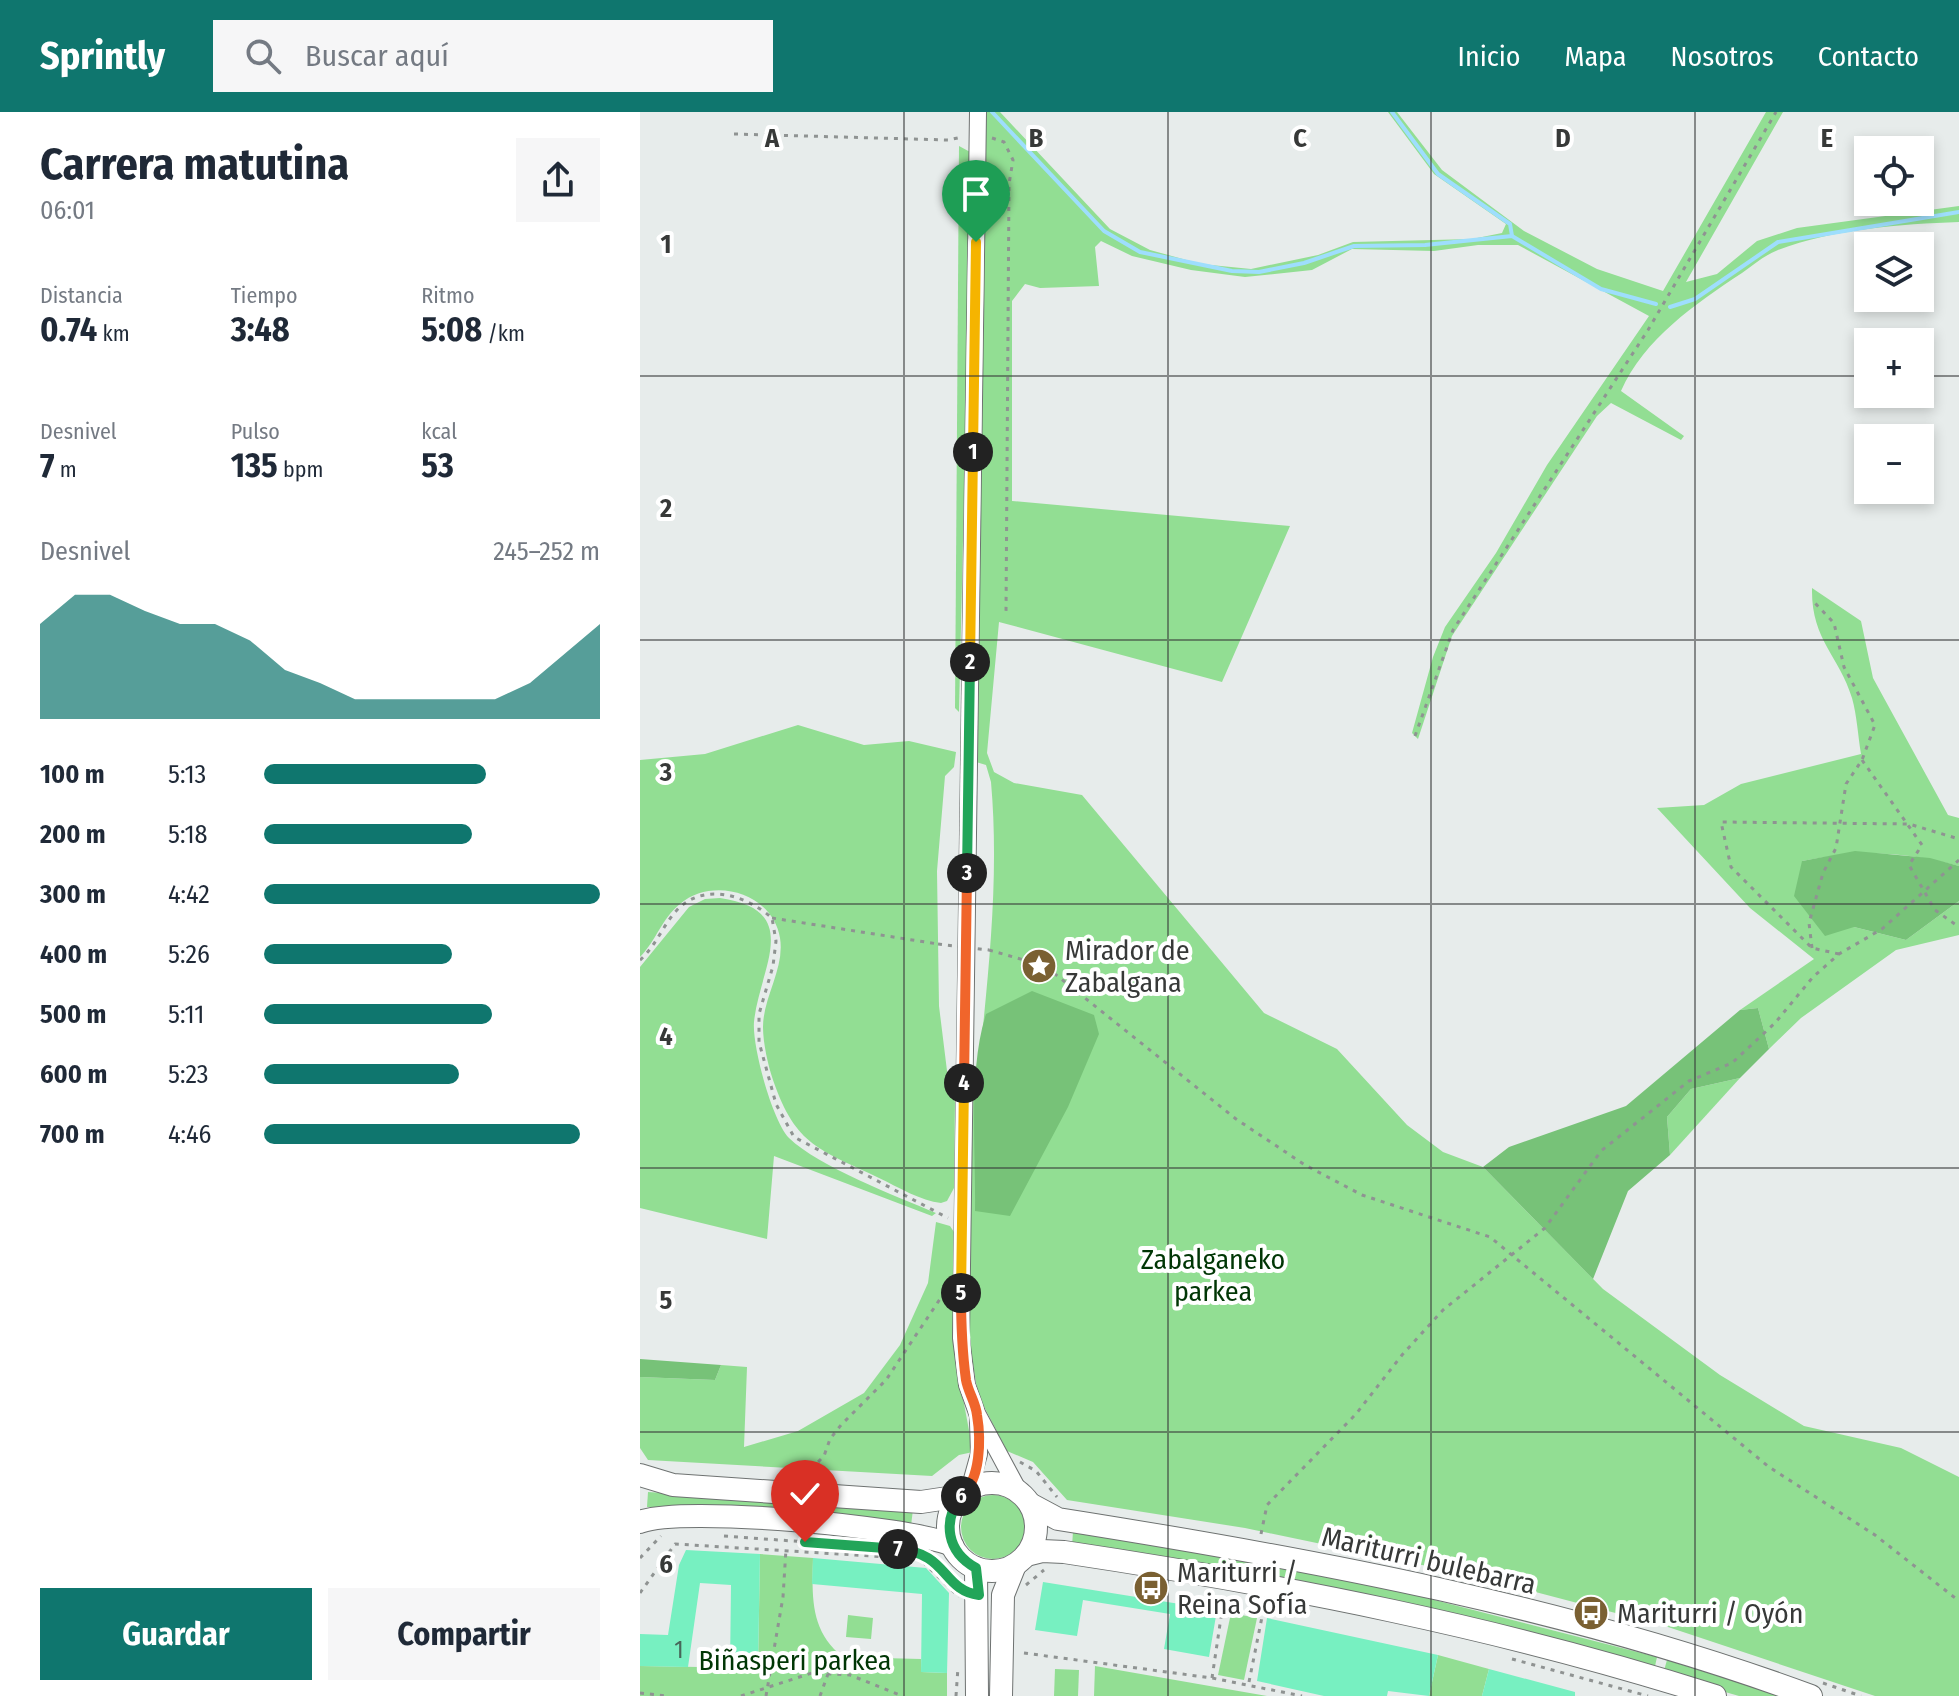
<!DOCTYPE html>
<html lang="es">
<head>
<meta charset="utf-8">
<style>
	:root { --surface:#fff; --page:#f6f6f7; --text:#1f2937; --muted:#747a83; --accent:#0f766e }
	body { margin:0; font-family:"Fira Sans Condensed",sans-serif; background:var(--page); color:var(--text); height:100vh; display:flex; flex-direction:column; font-size:30px; white-space:nowrap }
	* { box-sizing:border-box; margin:0 }
	p { font-size:26px; color:var(--muted) }
	.icon { flex:none; width:44px; height:44px; fill:none; stroke:currentColor; stroke-width:2; stroke-linecap:round; stroke-linejoin:round }
	.map { position:relative; flex:1; overflow:hidden }
	.drawer { display:flex; flex-direction:column; background:var(--surface); width:640px }
	.drawer>* { flex:none }
	.tools { position:absolute; left:1214px; top:24px; display:grid; gap:16px }
	.tools a { display:grid; place-items:center; width:80px; height:80px; border-radius:0px; background:var(--surface); box-shadow:0 4px 12px #0003; font-size:40px }
	.pin { position:absolute; display:grid; place-items:center; width:68px; height:68px; color:#fff; margin:-82px -34px; border-radius:50% 50% 50% 0; rotate:-45deg; box-shadow:0 0 8px #0007 }
	.pin .icon { rotate:45deg }
	.km { position:absolute; width:40px; height:40px; margin:-20px; border-radius:50%; background:#222; color:#fff; font-size:22px; line-height:40px; text-align:center }
	.round { display:grid; place-items:center; flex:none; width:84px; height:84px; border-radius:0px; background:var(--page) }
	.summary { display:flex; align-items:center; justify-content:space-between; height:136px; padding:0 40px }
	h1 { font-size:44px; font-weight:700; line-height:60px }
	.metrics { display:grid; grid-template-columns:repeat(3,1fr); gap:12px; height:136px; padding:8px 40px }
	.metrics div { display:grid; align-content:center }
	.metrics b { font-size:34px; font-weight:700 }
	.metrics small { font-size:22px; font-weight:400 }
	.metrics p { font-size:22px }
	.chart { height:224px; padding:16px 40px }
	.chart p { display:flex; justify-content:space-between }
	.chart svg { width:100%; height:144px; margin-top:8px; fill:var(--accent); opacity:.7 }
	.action { display:flex; gap:16px; margin-top:auto; padding:16px 40px }
	.action a { flex:1; height:92px; border-radius:0px; background:var(--accent); color:#fff; font-size:32px; font-weight:700; line-height:92px; text-align:center }
	.action a+a { background:var(--page); color:var(--text) }
	ul { padding:0 40px; list-style:none; font-size:26px }
	li { display:grid; grid-template-columns:128px 96px 1fr; align-items:center; height:60px }
	li i { height:20px; border-radius:10px; background:var(--accent) }
	header { display:flex; align-items:center; gap:48px; box-sizing:border-box; height:112px; padding:0 40px; background:var(--accent); color:#fff }
	header strong { font-size:38px }
	nav { display:flex; gap:44px; margin-inline-start:auto; font-size:28px }
	.search { width:560px; height:72px; background:var(--page); display:flex; align-items:center; gap:20px; box-sizing:border-box; padding:0 28px; border-radius:0px; color:var(--muted); font-size:30px }
	main { display:flex; flex:1; min-height:0 }
	.map>svg:first-child { display:block }
	.green { fill:#92de93 }
	.forest { fill:#77c278 }
	.lines { fill:none; stroke-linecap:round; stroke-linejoin:round }
	.stream { stroke:#9edefd; stroke-width:4 }
	.building { fill:#77f0c1 }
	.street-casing { stroke:#6e7271; stroke-width:18 }
	.secondary-casing { stroke:#6e7271; stroke-width:24 }
	.path { stroke:#8f9392; stroke-width:3; stroke-dasharray:4 6; stroke-linecap:butt }
	.street { stroke:#fff; stroke-width:16 }
	.secondary { stroke:#fff; stroke-width:22 }
	.path-bridge { stroke:#8f9392; stroke-width:3; stroke-dasharray:4 6; stroke-linecap:butt }
	.split-1-casing { stroke:#fff; stroke-width:16 }
	.split-2-casing { stroke:#fff; stroke-width:16 }
	.split-3-casing { stroke:#fff; stroke-width:16 }
	.split-4-casing { stroke:#fff; stroke-width:16 }
	.split-5-casing { stroke:#fff; stroke-width:16 }
	.split-6-casing { stroke:#fff; stroke-width:16 }
	.split-7-casing { stroke:#fff; stroke-width:16 }
	.split-8-casing { stroke:#fff; stroke-width:16 }
	.split-1 { stroke:#f5b400; stroke-width:10 }
	.split-2 { stroke:#f5b400; stroke-width:10 }
	.split-3 { stroke:#22a559; stroke-width:10 }
	.split-4 { stroke:#f0652b; stroke-width:10 }
	.split-5 { stroke:#f5b400; stroke-width:10 }
	.split-6 { stroke:#f0652b; stroke-width:10 }
	.split-7 { stroke:#22a559; stroke-width:10 }
	.split-8 { stroke:#22a559; stroke-width:10 }
	.grid { fill:none; stroke:#373938; stroke-width:2; stroke-opacity:0.55 }
	.labels { text-anchor:middle; stroke-width:8; stroke-linejoin:round; paint-order:stroke }
	.number-label { font-size:24px; fill:#47675a }
	.poi-label { font-size:28px; fill:#373938; stroke:#fff; text-anchor:start }
	.park-label { font-size:28px; fill:#003605; stroke:#fff }
	.street-label { font-size:28px; fill:#373938; stroke:#fff }
	.grid-label { font-size:26px; text-anchor:middle; font-weight:bold; fill:#373938; stroke:#fff; stroke-width:8; stroke-linejoin:round; paint-order:stroke }
</style>
</head>
<body>
<header>
<strong>Sprintly</strong>
<div class="search"><svg class="icon" aria-label="search" viewBox="0 0 24 24"><circle cx="10" cy="10" r="6"/><path d="M15 15l6 6"/></svg>Buscar aquí</div>
<nav><a>Inicio</a><a>Mapa</a><a>Nosotros</a><a>Contacto</a></nav>
</header>
<main>
<section class="drawer">
<div class="summary"><div><h1>Carrera matutina</h1><p>06:01</p></div><a class="round"><svg class="icon" aria-label="share" viewBox="0 0 24 24"><path d="M12 15V3M7 8l5-5 5 5M5 13v7h14v-7"/></svg></a></div>
<div class="metrics">
<div><p>Distancia</p><b>0.74<small> km</small></b></div>
<div><p>Tiempo</p><b>3:48</b></div>
<div><p>Ritmo</p><b>5:08<small> /km</small></b></div>
</div>
<div class="metrics">
<div><p>Desnivel</p><b>7<small> m</small></b></div>
<div><p>Pulso</p><b>135<small> bpm</small></b></div>
<div><p>kcal</p><b>53</b></div>
</div>
<div class="chart"><p><span>Desnivel</span>245–252 m</p>
<svg viewBox="0 0 160 44" preserveAspectRatio="none"><path d="M0 44V15L10 6L20 6L30 11L40 15L50 15L60 20L70 29L80 33L90 38L100 38L110 38L120 38L130 38L140 33L150 24L160 15V44z"/></svg>
</div>
<ul>
<li><b>100 m</b>5:13<i style="width:66%"></i></li>
<li><b>200 m</b>5:18<i style="width:62%"></i></li>
<li><b>300 m</b>4:42<i style="width:100%"></i></li>
<li><b>400 m</b>5:26<i style="width:56%"></i></li>
<li><b>500 m</b>5:11<i style="width:68%"></i></li>
<li><b>600 m</b>5:23<i style="width:58%"></i></li>
<li><b>700 m</b>4:46<i style="width:94%"></i></li>
</ul>
<div class="action"><a>Guardar</a><a>Compartir</a></div>
</section>
<div class="map">
<svg width="1319" height="1584" viewBox="0 0 1319 1584">
	<rect width="100%" height="100%" fill="#e7eceb"/>
	<g class="green">
		<path d="M 346,0 L 360,0 L 470,117 L 510,138 L 561,152 L 611,157 L 678,143 L 713,130 L 832,127 L 862,121 L 866,112 L 794,62 L 748,0 L 757,0 L 802,58 L 884,119 L 957,157 L 1023,179 L 1126,0 L 1143,0 L 1046,170 L 1077,162 L 1117,129 L 1157,116 L 1319,94 L 1319,110 C 1260,112 1194,117 1138,138 C 1125,143 1113,153 1102,161 C 1055,192 1004,227 981,279 L 1044,324 L 1041,328 L 971,291 L 957,304 L 812,524 L 778,627 L 772,621 L 793,545 L 805,515 L 856,441 L 907,353 L 1009,204 L 878,133 L 838,133 L 794,139 L 712,137 L 672,158 L 605,165 L 551,158 L 492,144 L 461,129 L 455,135 L 459,174 L 400,176 L 385,172 L 372,189 L 372,389 L 650,414 L 582,570 L 359,510 L 347,641 L 354,660 L 374,671 L 442,683 L 624,901 L 697,937 L 767,1013 L 803,1040 L 843,1055 L 963,1177 L 1080,1263 L 1164,1314 L 1261,1336 L 1319,1365 L 1319,1584 L 1235,1584 L 1025,1514 L 830,1463 L 605,1416 L 427,1388 L 393,1350 L 367,1339 L 338,1283 L 331,1240 L 328,1179 L 332,978 L 337,973 C 347,873 360,771 351,670 L 346,653 L 336,650 Z"/>
		<path d="M 319,34 L 332,41 L 319,600 L 315,596 Z"/>
		<path d="M 1172,476 L 1221,509 L 1233,566 L 1308,703 L 1319,706 L 1319,754 C 1260,739 1221,738 1162,749 L 1214,815 L 1266,828 L 1319,789 L 1319,823 L 1256,838 L 1161,906 L 1129,937 L 1118,896 L 1100,898 L 1174,847 L 1110,796 L 1017,696 L 1064,693 L 1101,672 L 1221,642 C 1218,624 1217,604 1212,586 C 1199,543 1171,528 1172,476 Z"/>
		<path d="M 158,613 L 224,633 L 269,629 L 316,640 L 314,655 L 305,664 L 297,759 L 299,894 L 309,975 L 315,990 L 314,1076 L 307,1089 L 301,1091 C 281,1089 258,1075 239,1066 C 180,1037 156,1035 133,968 C 128,953 123,931 123,915 C 123,885 145,856 140,826 C 133,781 73,764 40,792 C 22,806 16,829 0,845 L 0,648 L 65,642 Z"/>
		<path d="M 80,786 C 165,798 119,857 114,910 C 112,934 132,1008 149,1026 C 179,1055 256,1084 296,1101 L 292,1104 L 134,1044 L 127,1127 L 0,1096 L 0,855 L 49,795 L 65,787 Z"/>
		<path d="M 1100,966 L 1030,1043 L 1027,1005 L 1051,977 Z"/>
		<path d="M 296,1110 L 310,1114 L 314,1120 L 315,1243 L 333,1340 L 319,1343 L 292,1364 L 8,1348 L 0,1336 L 0,1265 L 75,1268 L 81,1253 L 107,1255 L 104,1335 L 158,1319 L 224,1281 L 260,1233 L 288,1171 Z"/>
		<path d="M 8,1380 L 273,1397 L 271,1414 L 7,1395 Z"/>
		<circle cx="353" cy="1415" r="32"/>
		<path d="M 433,1419 L 724,1470 L 1017,1545 L 1014,1559 L 432,1435 Z"/>
		<path d="M 120,1442 L 173,1446 C 172,1485 170,1519 203,1545 L 281,1547 L 281,1560 L 307,1561 L 307,1584 L 0,1584 L 0,1554 L 118,1556 Z"/>
		<path d="M 591,1501 L 617,1506 L 604,1568 L 578,1563 Z"/>
		<path d="M 208,1503 L 233,1506 L 231,1527 L 206,1525 Z"/>
		<path d="M 798,1543 L 849,1557 L 842,1584 L 789,1584 Z"/>
		<path d="M 1027,1548 L 1142,1584 L 1099,1584 L 1023,1562 Z"/>
		<path d="M 455,1554 L 627,1584 L 454,1584 Z"/>
		<path d="M 415,1557 L 439,1558 L 438,1584 L 414,1584 Z"/>
	</g>
	<g class="forest">
		<path d="M 1215,739 L 1290,746 L 1319,754 L 1319,789 L 1266,828 L 1214,815 L 1185,824 L 1154,784 L 1162,749 Z"/>
		<path d="M 392,879 L 454,903 L 459,922 L 428,995 L 370,1104 L 335,1099 C 336,1039 328,958 346,902 Z"/>
		<path d="M 1118,896 L 1129,937 L 1100,966 L 1051,977 L 1027,1005 L 1030,1043 L 988,1079 L 953,1167 L 843,1055 L 869,1035 L 986,994 L 1100,898 Z"/>
		<path d="M 0,1247 L 81,1253 L 75,1268 L 0,1265 Z"/>
	</g>
	<g class="lines">
		<g class="stream">
			<path d="M 352,0 L 464,119 L 500,140 L 592,159 L 619,160 L 664,151 L 714,134 L 785,133 L 872,124 L 961,177 L 1016,192"/>
			<path d="M 752,0 L 798,62 L 870,112 L 872,124"/>
			<path d="M 1030,195 L 1055,187 L 1138,130 L 1319,100"/>
		</g>
	</g>
	<g class="building">
		<path d="M 46,1438 L 120,1442 L 118,1556 L 90,1556 L 91,1473 L 60,1471 L 48,1555 L 0,1554 L 0,1522 L 28,1523 L 39,1453 Z"/>
		<path d="M 173,1446 L 286,1456 L 309,1481 L 307,1561 L 281,1560 L 282,1482 L 172,1472 Z"/>
		<path d="M 403,1470 L 577,1498 L 569,1545 L 524,1537 L 530,1502 L 443,1488 L 437,1524 L 395,1518 Z"/>
		<path d="M 627,1506 L 798,1543 L 789,1584 L 748,1579 L 747,1584 L 684,1584 L 617,1569 Z"/>
		<path d="M 849,1557 L 935,1580 L 935,1584 L 842,1584 Z"/>
	</g>
	<g class="lines">
		<defs>
			<g id="street">
				<path d="M 338,0 L 321,1226 L 327,1273 L 337,1301 L 380,1381"/>
				<path d="M 329,1378 L 339,1342 L 338,1307"/>
			</g>
			<g id="secondary">
				<path d="M 0,1363 L 33,1373 L 281,1390 L 321,1384"/>
				<circle cx="352" cy="1415" r="44"/>
				<path d="M 390,1392 L 418,1407 C 672,1447 930,1495 1171,1584"/>
				<path d="M 0,1410 C 40,1393 270,1415 312,1433"/>
				<path d="M 386,1443 L 402,1439 L 424,1440 C 644,1473 863,1516 1075,1584"/>
				<path d="M 336,1456 L 337,1584"/>
				<path d="M 361,1584 L 363,1483 L 375,1453"/>
			</g>
		</defs>
		<use href="#street" class="street-casing"/>
		<use href="#secondary" class="secondary-casing"/>
		<g class="path">
			<path d="M 94,22 L 308,28 L 322,25"/>
			<path d="M 352,26 L 364,30 L 373,48 L 369,72 L 366,501"/>
			<path d="M 775,624 L 813,518 L 1008,218 L 1136,0"/>
			<path d="M 1222,648 L 1282,733 L 1269,753 L 1295,798 L 1319,815"/>
			<path d="M 132,806 L 298,832"/>
			<path d="M 1172,836 L 1169,811 L 1183,761 L 1196,736 L 1206,672 L 1222,648 L 1235,613 L 1204,555 L 1194,511 L 1174,490"/>
			<path d="M 349,838 L 405,854 L 596,1007 L 665,1053 L 722,1083 L 850,1125 L 1129,1355 L 1235,1423 L 1319,1489"/>
			<path d="M 1199,842 L 1172,836 L 1091,755 L 1081,710 L 1269,712 L 1319,727"/>
			<path d="M 0,848 C 16,834 23,813 37,798 C 65,769 107,784 132,806 L 136,829 L 133,854 L 119,902 L 119,930 L 136,992 L 154,1025 L 308,1106"/>
			<path d="M 380,1350 L 396,1359 L 417,1385"/>
			<path d="M 164,1364 L 184,1344 L 190,1327 L 201,1313 L 246,1268 L 306,1178"/>
			<path d="M 621,1422 L 627,1393 L 716,1302 L 762,1243 L 803,1198 L 905,1116 L 961,1039 L 1049,969 L 1092,951 L 1135,911 L 1173,865 L 1199,842 L 1242,817 L 1319,748"/>
			<path d="M 84,1424 L 208,1433"/>
			<path d="M 0,1446 L 21,1424"/>
			<path d="M 293,1447 L 318,1474"/>
			<path d="M 386,1473 L 404,1458"/>
			<path d="M 0,1481 L 35,1432 L 280,1447 L 319,1485"/>
			<path d="M 384,1541 L 572,1566 L 662,1584"/>
			<path d="M 872,1547 L 1008,1584"/>
			<path d="M 572,1566 L 583,1492"/>
			<path d="M 609,1570 L 623,1500"/>
			<path d="M 1183,1571 L 1221,1584"/>
			<path d="M 0,1581 L 27,1584"/>
			<path d="M 101,1584 L 172,1561 L 210,1563 L 262,1584"/>
			<path d="M 126,1584 L 143,1485 L 146,1437"/>
			<path d="M 180,1584 L 188,1562"/>
			<path d="M 316,1584 L 318,1555"/>
		</g>
		<use href="#street" class="street"/>
		<use href="#secondary" class="secondary"/>
		<path class="path-bridge" d="M 298,832 L 349,838"/>
	</g>
	<g class="lines">
		<defs>
			<path id="split-1" d="M 333,340 L 336,130"/>
			<path id="split-2" d="M 330,550 L 333,340"/>
			<path id="split-3" d="M 327,761 L 330,550"/>
			<path id="split-4" d="M 324,971 L 327,761"/>
			<path id="split-5" d="M 321,1181 L 324,971"/>
			<path id="split-6" d="M 321,1181 C 321,1211 322,1239 326,1268 C 328,1280 336,1291 337,1303 C 341,1327 341,1368 321,1384"/>
			<path id="split-7" d="M 258,1437 C 308,1441 302,1478 339,1483 L 336,1456 C 307,1440 302,1410 321,1384"/>
			<path id="split-8" d="M 165,1430 L 258,1437"/>
		</defs>
		<use href="#split-1" class="split-1-casing"/>
		<use href="#split-2" class="split-2-casing"/>
		<use href="#split-3" class="split-3-casing"/>
		<use href="#split-4" class="split-4-casing"/>
		<use href="#split-5" class="split-5-casing"/>
		<use href="#split-6" class="split-6-casing"/>
		<use href="#split-7" class="split-7-casing"/>
		<use href="#split-8" class="split-8-casing"/>
		<use href="#split-1" class="split-1"/>
		<use href="#split-2" class="split-2"/>
		<use href="#split-3" class="split-3"/>
		<use href="#split-4" class="split-4"/>
		<use href="#split-5" class="split-5"/>
		<use href="#split-6" class="split-6"/>
		<use href="#split-7" class="split-7"/>
		<use href="#split-8" class="split-8"/>
	</g>
	<path class="grid" d="M 264,0 L 264,1584M 528,0 L 528,1584M 791,0 L 791,1584M 1055,0 L 1055,1584M 0,264 L 1228,264M 1280,264 L 1319,264M 0,528 L 1319,528M 0,792 L 1319,792M 0,1056 L 1319,1056M 0,1320 L 1319,1320"/>
	<defs>
		<symbol id="sight-disc" viewBox="-11 -11 22 22"><circle r="9.5" fill="#7a6032" stroke="#fff"/><path d="M0-6L1.8-2.2L6-1.7L2.9 1.2L3.7 5.4L0 3.3L-3.7 5.4L-2.9 1.2L-6-1.7L-1.8-2.2Z" fill="#fff"/></symbol>
		<symbol id="bus-disc" viewBox="-11 -11 22 22"><circle r="9.5" fill="#7a6032" stroke="#fff"/><path d="M-5-6H5V4H4V6H2V4H-2V6H-4V4H-5ZM-3.5-4V0h7V-4ZM-3.5 1.2v1.5H-2V1.2ZM2 1.2v1.5H3.5V1.2Z" fill="#fff"/></symbol>
	</defs>
	<g fill-rule="evenodd">
		<use href="#sight-disc" x="379" y="834" width="40" height="40"/>
		<use href="#bus-disc" x="491" y="1456" width="40" height="40"/>
		<use href="#bus-disc" x="931" y="1481" width="40" height="40"/>
	</g>
	<g class="labels">
		<g class="number-label">
			<text x="39" y="1546">1</text>
		</g>
		<g class="poi-label">
			<text x="425" y="848">Mirador de<tspan x="425" dy="32">Zabalgana</tspan></text>
			<text x="537" y="1470">Mariturri /<tspan x="537" dy="32">Reina Sofía</tspan></text>
			<text x="977" y="1511">Mariturri / Oyón</text>
		</g>
		<g class="park-label">
			<text x="573" y="1157">Zabalganeko<tspan x="573" dy="32">parkea</tspan></text>
			<text x="155" y="1558">Biñasperi parkea</text>
		</g>
		<g class="street-label">
			<text transform="translate(789 1448) rotate(13)" y="10">Mariturri bulebarra</text>
		</g>
	</g>
	<g class="grid-label">
		<text x="132" y="35">A</text>
		<text x="396" y="35">B</text>
		<text x="660" y="35">C</text>
		<text x="923" y="35">D</text>
		<text x="1187" y="35">E</text>
		<text x="26" y="141">1</text>
		<text x="26" y="405">2</text>
		<text x="26" y="669">3</text>
		<text x="26" y="933">4</text>
		<text x="26" y="1197">5</text>
		<text x="26" y="1461">6</text>
	</g>
</svg>
<div class="tools">
<a><svg class="icon" aria-label="locate" viewBox="0 0 24 24"><circle cx="12" cy="12" r="6"/><path d="M12 2v4M12 18v4M2 12h4M18 12h4"/></svg></a>
<a><svg class="icon" aria-label="layers" viewBox="0 0 24 24"><path d="M12 4l9 5-9 5-9-5zM3 14l9 5 9-5"/></svg></a>
<a>+</a>
<a>−</a>
</div>
<div class="pin" style="left:336px;top:130px;background:#1e9e55"><svg class="icon" aria-label="arrive" viewBox="0 0 24 24"><path d="M6 21V4h12l-3 4 3 4H6"/></svg></div>
<div class="pin" style="left:165px;top:1430px;background:#d93025"><svg class="icon" aria-label="check" viewBox="0 0 24 24"><path d="M5 12l5 5 9-10"/></svg></div>
<b class="km" style="left:333px;top:340px">1</b>
<b class="km" style="left:330px;top:550px">2</b>
<b class="km" style="left:327px;top:761px">3</b>
<b class="km" style="left:324px;top:971px">4</b>
<b class="km" style="left:321px;top:1181px">5</b>
<b class="km" style="left:321px;top:1384px">6</b>
<b class="km" style="left:258px;top:1437px">7</b>
</div>
</main>
</body>
</html>
